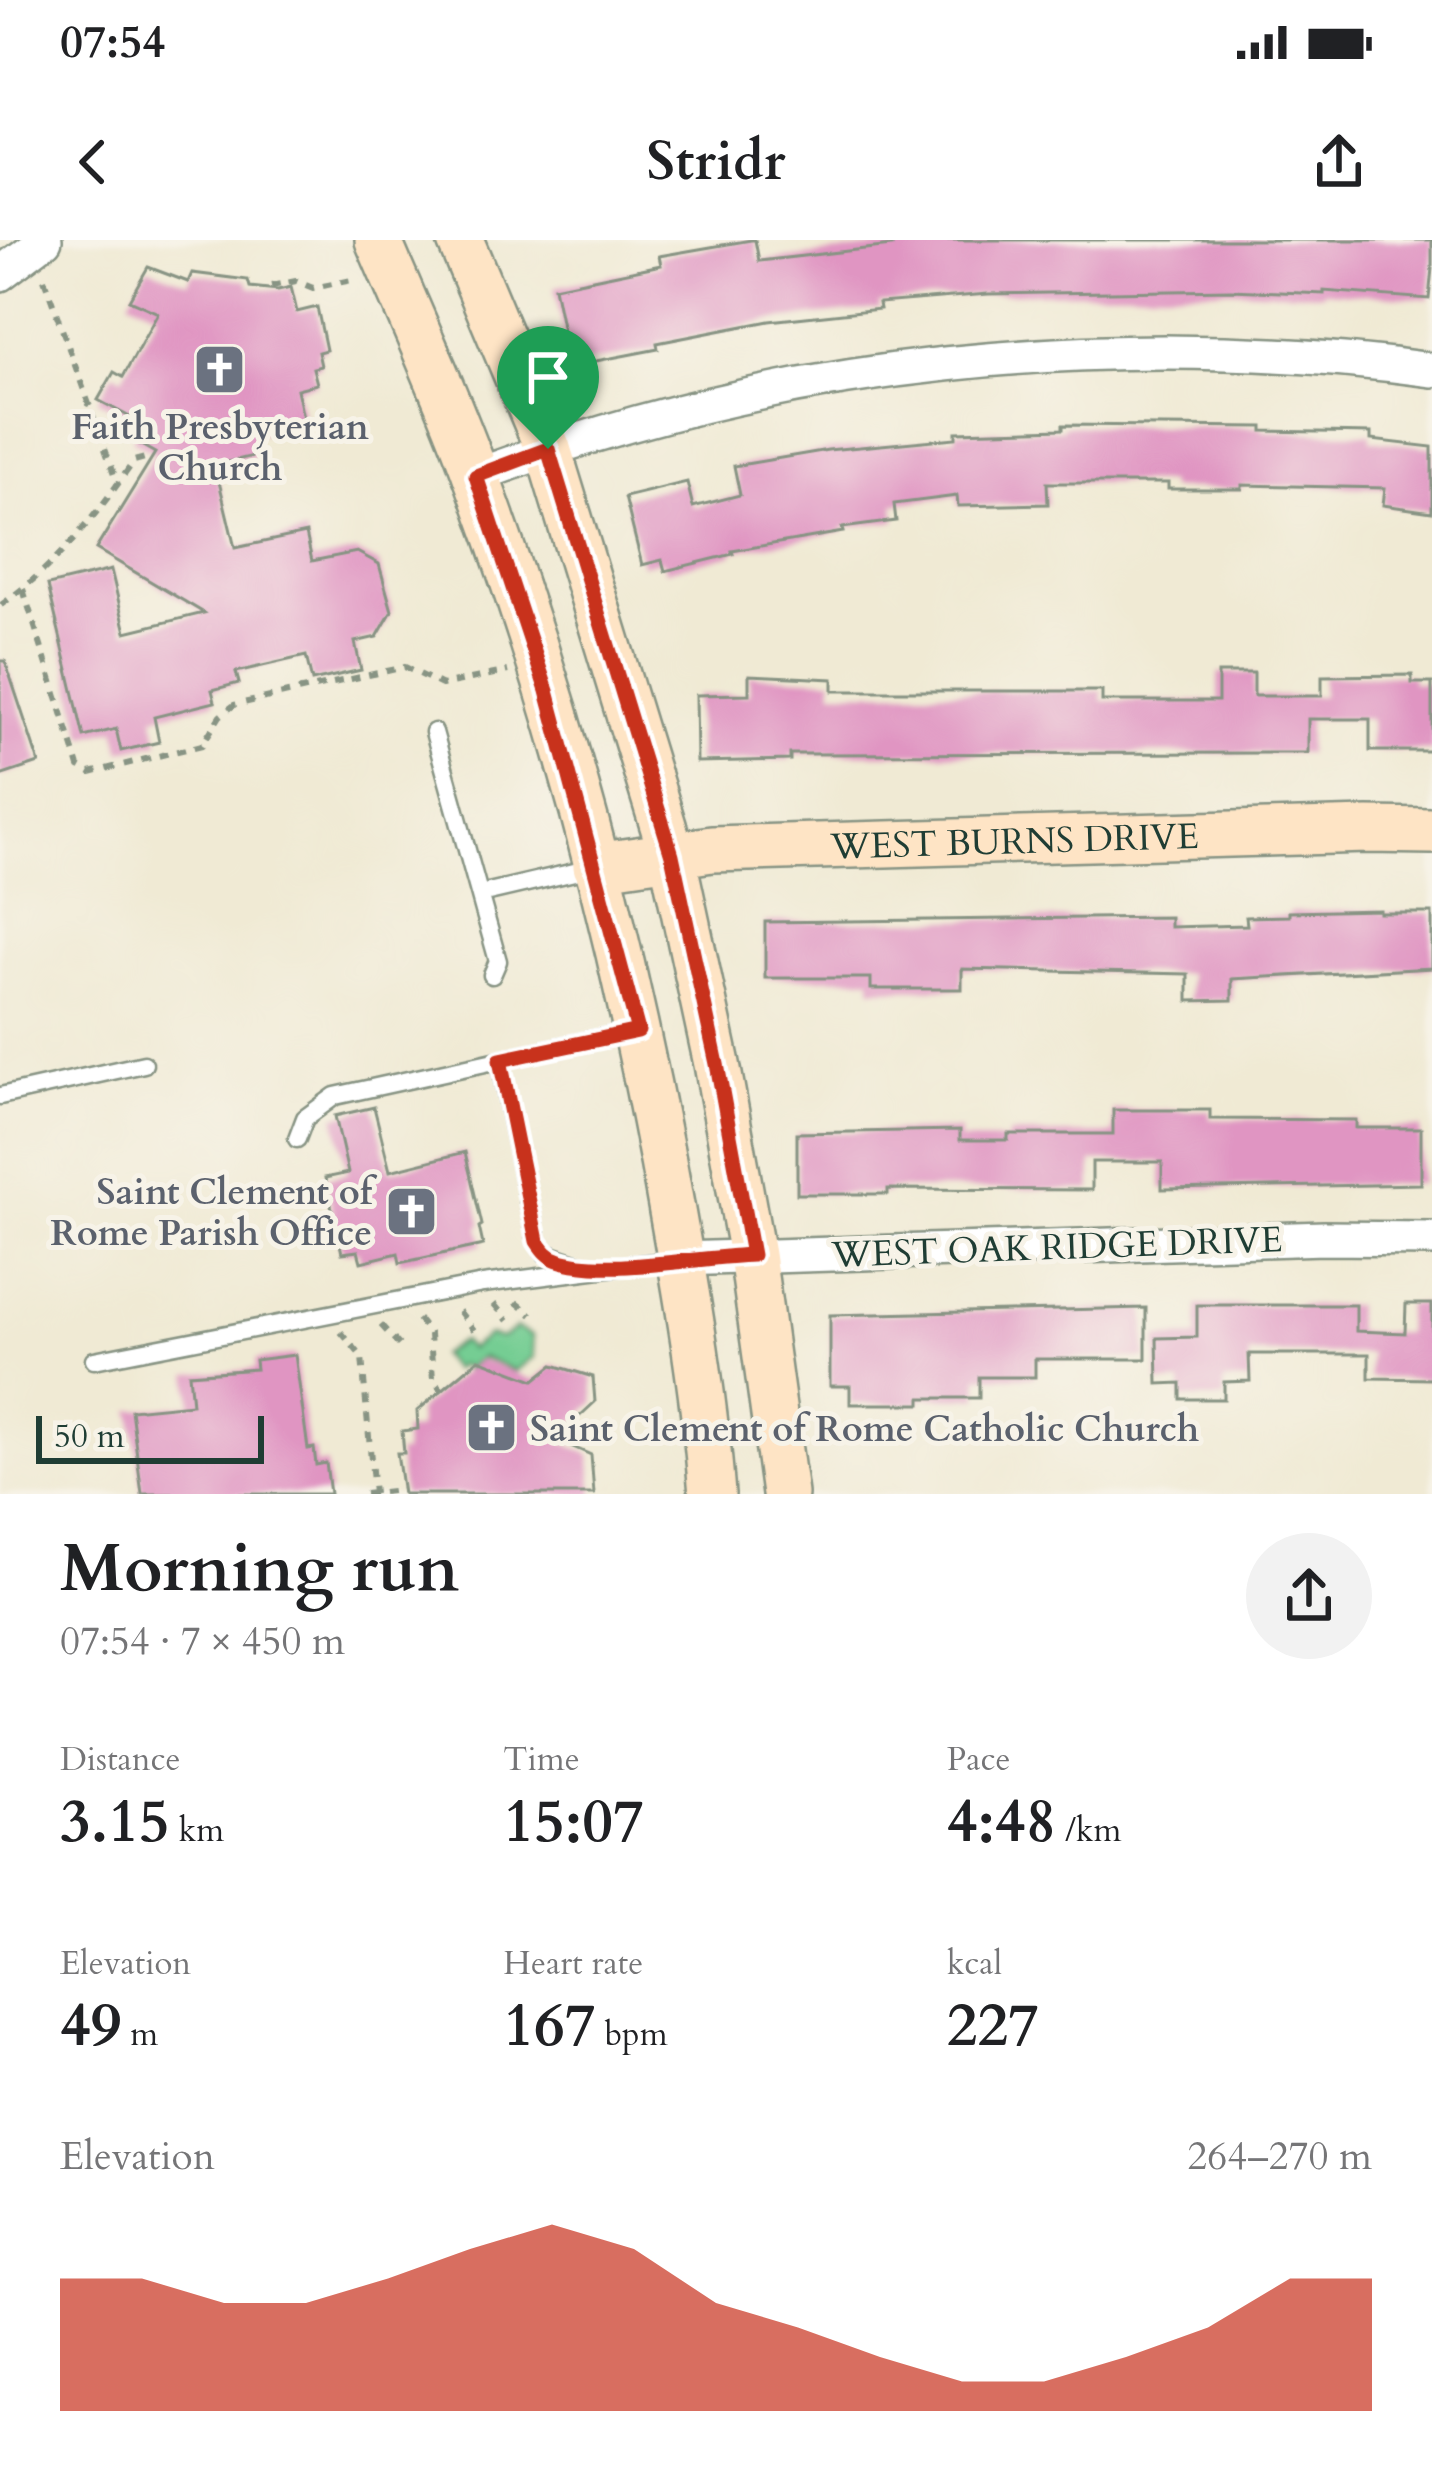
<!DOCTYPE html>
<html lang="en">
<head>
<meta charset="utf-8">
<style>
	:root { --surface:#fff; --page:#f2f2f2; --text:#202124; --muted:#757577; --accent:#c8321e }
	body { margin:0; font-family:Cardo,serif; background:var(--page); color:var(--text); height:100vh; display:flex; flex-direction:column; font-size:45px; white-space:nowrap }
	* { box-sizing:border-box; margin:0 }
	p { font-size:39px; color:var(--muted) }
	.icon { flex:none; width:66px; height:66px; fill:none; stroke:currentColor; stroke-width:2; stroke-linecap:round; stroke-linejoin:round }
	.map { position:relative; height:1254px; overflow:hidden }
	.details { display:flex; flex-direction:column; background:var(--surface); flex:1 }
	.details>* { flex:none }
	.scale { position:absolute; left:36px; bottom:30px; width:228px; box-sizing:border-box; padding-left:12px; border:6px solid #1f3d34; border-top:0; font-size:33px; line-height:42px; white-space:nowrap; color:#1f3d34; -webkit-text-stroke:9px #f7f3e8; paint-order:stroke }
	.pin { position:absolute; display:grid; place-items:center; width:102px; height:102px; color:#fff; margin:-123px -51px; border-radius:50% 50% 50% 0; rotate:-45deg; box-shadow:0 0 12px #0007 }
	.pin .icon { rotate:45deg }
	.round { display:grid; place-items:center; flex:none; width:126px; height:126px; border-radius:63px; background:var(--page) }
	.head { display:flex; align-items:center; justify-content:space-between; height:204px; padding:0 60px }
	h1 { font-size:66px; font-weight:800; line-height:90px }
	.figures { display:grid; grid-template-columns:repeat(3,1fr); gap:18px; height:204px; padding:12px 60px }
	.figures div { display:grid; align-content:center }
	.figures b { font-size:60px; font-weight:800 }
	.figures small { font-size:33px; font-weight:400 }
	.figures p { font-size:33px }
	.chart { height:336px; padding:24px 60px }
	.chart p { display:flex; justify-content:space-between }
	.chart svg { width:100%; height:216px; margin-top:12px; fill:var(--accent); opacity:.7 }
	.status { display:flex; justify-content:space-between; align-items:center; height:84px; padding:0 60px; background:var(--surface); direction:ltr }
	.status svg { height:33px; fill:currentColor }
	header { display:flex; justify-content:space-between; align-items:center; height:156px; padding:0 60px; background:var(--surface); font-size:54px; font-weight:800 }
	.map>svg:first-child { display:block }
	.green { fill:#74cd93; stroke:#4a8564; stroke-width:3 }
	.building { fill:#e095c2 }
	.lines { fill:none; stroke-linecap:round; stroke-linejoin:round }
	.lane-casing { stroke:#889484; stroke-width:21 }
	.street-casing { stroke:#889484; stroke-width:38 }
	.secondary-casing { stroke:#889484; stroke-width:50 }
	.path { stroke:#889484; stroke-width:6; stroke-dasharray:9 9; stroke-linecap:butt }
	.lane { stroke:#fff; stroke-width:16 }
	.street { stroke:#fff; stroke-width:33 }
	.secondary { stroke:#fee4c5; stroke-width:45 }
	.route-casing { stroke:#fff; stroke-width:24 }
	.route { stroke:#c8321e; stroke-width:15 }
	.labels { text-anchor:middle; stroke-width:10; stroke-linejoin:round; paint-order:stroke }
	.worship-label { font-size:36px; font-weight:bold; fill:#5b616d; stroke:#f7f3e8 }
	.street-label { font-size:36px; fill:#1f3d34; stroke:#f7f3e8 }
</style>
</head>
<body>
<div class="status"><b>07:54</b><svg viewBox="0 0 49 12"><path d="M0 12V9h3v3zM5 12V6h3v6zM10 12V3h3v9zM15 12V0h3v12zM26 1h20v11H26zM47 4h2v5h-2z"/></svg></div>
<header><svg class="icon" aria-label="back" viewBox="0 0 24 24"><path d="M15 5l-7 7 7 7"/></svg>Stridr<svg class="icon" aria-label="share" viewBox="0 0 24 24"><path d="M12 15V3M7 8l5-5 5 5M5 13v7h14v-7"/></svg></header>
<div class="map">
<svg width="1432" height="1254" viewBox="0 0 1432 1254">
	<rect width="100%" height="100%" fill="#f7f3e8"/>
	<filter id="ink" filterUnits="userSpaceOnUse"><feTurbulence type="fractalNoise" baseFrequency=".00833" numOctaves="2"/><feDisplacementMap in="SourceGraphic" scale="24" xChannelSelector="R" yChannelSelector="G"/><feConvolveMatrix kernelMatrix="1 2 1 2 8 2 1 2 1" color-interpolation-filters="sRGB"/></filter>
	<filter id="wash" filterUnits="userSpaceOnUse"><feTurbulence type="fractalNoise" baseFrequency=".004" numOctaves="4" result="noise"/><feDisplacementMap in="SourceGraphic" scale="48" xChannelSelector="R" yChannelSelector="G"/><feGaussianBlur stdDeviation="2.7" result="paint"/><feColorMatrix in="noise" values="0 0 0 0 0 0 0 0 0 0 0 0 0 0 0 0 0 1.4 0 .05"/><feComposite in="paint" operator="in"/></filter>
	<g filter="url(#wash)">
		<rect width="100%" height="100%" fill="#f0ead4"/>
		<path class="green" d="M 516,1088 L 532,1096 L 534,1117 L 515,1131 L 482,1117 L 465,1129 L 460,1124 L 453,1130 L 440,1115 L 461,1101 L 469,1109 L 488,1095 L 501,1098 Z"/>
		<g id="blocks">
			<g class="building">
				<path d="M 751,0 L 755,0 L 759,21 L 892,6 L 891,0 L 1432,0 L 1432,28 L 1429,59 L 1324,51 L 1324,54 L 1231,50 L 988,54 L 879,63 L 880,69 L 769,81 L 657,103 L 658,109 L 570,126 L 554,47 L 661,25 L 659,16 Z"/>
				<path d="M 148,27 L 188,42 L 192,33 L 248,40 L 250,47 L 278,50 L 291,47 L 297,72 L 317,67 L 326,110 L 318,112 L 321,126 L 313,128 L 317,144 L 297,149 L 304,183 L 253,195 L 258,215 L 215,225 L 235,308 L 306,293 L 312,321 L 357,312 L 379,324 L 392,371 L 377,397 L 355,402 L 361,430 L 312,441 L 306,416 L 236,432 L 239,443 L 212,450 L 215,462 L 154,477 L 159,502 L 121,511 L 116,489 L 84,497 L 48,345 L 111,330 L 126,392 L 204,373 L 96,309 L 155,213 L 132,200 L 141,183 L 98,160 L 114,132 L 123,137 L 158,73 L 129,60 Z"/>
				<path d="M 1063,185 L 1263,187 L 1263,191 L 1371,193 L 1371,200 L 1432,207 L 1432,272 L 1383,265 L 1385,248 L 1242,245 L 1242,249 L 1168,249 L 1168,243 L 1047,243 L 1048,264 L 958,266 L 957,256 L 894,264 L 896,281 L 842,288 L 843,292 L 732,311 L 733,314 L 665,331 L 662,320 L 642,325 L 625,257 L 687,242 L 693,267 L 740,255 L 734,226 L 828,210 L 956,198 L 956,192 L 1063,189 Z"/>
				<path d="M 0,421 L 5,421 L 39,523 L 0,536 Z"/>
				<path d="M 1218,433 L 1254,433 L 1254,456 L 1322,456 L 1322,436 L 1412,435 L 1412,443 L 1432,443 L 1432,511 L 1370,511 L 1370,479 L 1308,479 L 1308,513 L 790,514 L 790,520 L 697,522 L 696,455 L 749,454 L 749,435 L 833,439 L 833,451 L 1102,451 L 1102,461 L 1218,461 Z"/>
				<path d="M 1380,670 L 1380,673 L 1432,673 L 1432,728 L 1232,739 L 1232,760 L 1188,761 L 1188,734 L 962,729 L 962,749 L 871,749 L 871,738 L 765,738 L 765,682 L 1170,677 L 1170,687 L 1247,685 L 1246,677 L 1289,676 L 1289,672 Z"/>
				<path d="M 374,867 L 390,931 L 465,912 L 482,985 L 479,987 L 483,1005 L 400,1023 L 398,1013 L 361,1022 L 358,1011 L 342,1013 L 325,938 L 348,933 L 335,876 Z"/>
				<path d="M 1113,870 L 1210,870 L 1210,879 L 1356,880 L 1356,888 L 1421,888 L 1421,944 L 1162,949 L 1162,922 L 1092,922 L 1092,950 L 888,949 L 888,954 L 797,954 L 797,893 L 960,890 L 960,900 L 1008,900 L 1008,894 L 1113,894 Z"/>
				<path d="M 1406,1064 L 1432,1064 L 1432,1139 L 1369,1138 L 1369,1114 L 1249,1114 L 1250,1141 L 1224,1142 L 1224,1159 L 1181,1159 L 1181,1143 L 1158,1144 L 1157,1098 L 1197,1097 L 1197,1065 L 1356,1065 L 1356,1091 L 1405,1093 Z"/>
				<path d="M 1146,1068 L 1146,1119 L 1035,1119 L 1035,1137 L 979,1137 L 979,1158 L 921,1158 L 921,1164 L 850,1164 L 850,1146 L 830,1146 L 830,1075 Z"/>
				<path d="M 295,1115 L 308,1209 L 314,1208 L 316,1225 L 326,1223 L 330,1254 L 142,1254 L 131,1170 L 192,1164 L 189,1134 L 256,1129 L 255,1120 Z"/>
				<path d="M 479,1119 L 534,1140 L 553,1125 L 593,1137 L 595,1162 L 555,1199 L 591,1215 L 594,1254 L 403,1254 L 397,1213 L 404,1213 L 402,1191 L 418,1189 L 417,1171 Z"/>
			</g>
		</g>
	</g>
	<g filter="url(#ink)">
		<use href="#blocks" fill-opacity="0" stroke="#889484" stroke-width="3"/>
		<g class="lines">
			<defs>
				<g id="lane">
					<path d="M 434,492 L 498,721 L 492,735"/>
					<path d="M 480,654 L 596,627"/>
					<path d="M 499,820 L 631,792"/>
					<path d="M 0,856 L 144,824"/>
					<path d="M 297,899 L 305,878 L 335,856 L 499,820 L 537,1001 L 545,1013 L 579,1024"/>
					<path d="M 94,1120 L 483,1044 L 680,1019"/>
				</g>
				<g id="street">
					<path d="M 0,34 L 45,0"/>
					<path d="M 476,236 C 775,121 1115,87 1432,130"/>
					<path d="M 681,1019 L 1324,998 L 1432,999"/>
				</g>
				<g id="secondary">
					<path d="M 378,0 C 411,78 447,156 476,236 C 558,457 619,689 663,921 C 683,1031 703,1142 712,1254"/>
					<path d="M 460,0 L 548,209 L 672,615 L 717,824 L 752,1015 L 785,1254"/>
					<path id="s1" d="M 596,626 L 712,609 L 1368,590 L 1432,591"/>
				</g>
			</defs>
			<use href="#lane" class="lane-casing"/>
			<use href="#street" class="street-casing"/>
			<use href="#secondary" class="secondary-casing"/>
			<g class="path">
				<path d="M 44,39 L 118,245"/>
				<path d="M 271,46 L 296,41 L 313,48 L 357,39"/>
				<path d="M 23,349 L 79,527 L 90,533 L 202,505 L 220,476 L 234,465 L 405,427 L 442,445 L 508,431"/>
				<path d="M 1,365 C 56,326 96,276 134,221 L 145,218"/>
				<path d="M 516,1062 L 532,1075"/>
				<path d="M 494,1064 L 508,1081"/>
				<path d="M 459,1071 L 474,1090"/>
				<path d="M 418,1079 L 430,1094 L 433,1140 L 443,1151"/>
				<path d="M 381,1085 L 401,1107"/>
				<path d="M 341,1092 L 362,1117 L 374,1254"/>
				<path d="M 365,1254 L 402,1250"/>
			</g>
			<use href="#lane" class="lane"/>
			<use href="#street" class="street"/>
			<use href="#secondary" class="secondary"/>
		</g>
	</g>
	<g class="lines" filter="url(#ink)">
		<defs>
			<path id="route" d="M 548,209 L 672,615 L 717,824 L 752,1015 C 701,1017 602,1036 558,1020 C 548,1017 543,1010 537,1001 L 500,820 L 638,791 L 547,451 L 476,236 Z"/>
		</defs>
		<use href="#route" class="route-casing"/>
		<use href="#route" class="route"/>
	</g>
	<defs>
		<symbol id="church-square" viewBox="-11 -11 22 22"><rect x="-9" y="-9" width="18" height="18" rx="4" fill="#6b7280" stroke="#f7f3e8"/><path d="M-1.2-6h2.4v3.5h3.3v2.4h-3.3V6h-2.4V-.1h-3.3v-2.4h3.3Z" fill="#fff"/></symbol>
	</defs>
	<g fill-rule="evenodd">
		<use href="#church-square" x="190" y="100" width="59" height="59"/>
		<use href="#church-square" x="382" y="942" width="59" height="59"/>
		<use href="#church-square" x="462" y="1158" width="59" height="59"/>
	</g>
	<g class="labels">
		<g class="worship-label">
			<text x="220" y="199">Faith Presbyterian<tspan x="220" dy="41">Church</tspan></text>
			<text x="372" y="964" text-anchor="end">Saint Clement of<tspan x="372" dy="41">Rome Parish Office</tspan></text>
			<text x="530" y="1201" text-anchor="start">Saint Clement of Rome Catholic Church</text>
		</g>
		<g class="street-label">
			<text dy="13" stroke="none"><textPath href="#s1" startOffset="420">WEST BURNS DRIVE</textPath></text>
			<text transform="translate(1057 1006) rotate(-2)" y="13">WEST OAK RIDGE DRIVE</text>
		</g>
	</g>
</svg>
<div class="scale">50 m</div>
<div class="pin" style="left:548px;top:209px;background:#1e9e55"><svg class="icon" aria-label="arrive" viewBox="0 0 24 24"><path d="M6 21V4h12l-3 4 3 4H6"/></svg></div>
</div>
<section class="details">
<div class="head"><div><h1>Morning run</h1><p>07:54 · 7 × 450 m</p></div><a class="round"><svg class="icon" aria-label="share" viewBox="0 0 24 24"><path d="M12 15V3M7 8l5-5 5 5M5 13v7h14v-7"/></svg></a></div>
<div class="figures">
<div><p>Distance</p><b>3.15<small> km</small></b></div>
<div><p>Time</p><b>15:07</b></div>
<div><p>Pace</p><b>4:48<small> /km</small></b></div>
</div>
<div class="figures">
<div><p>Elevation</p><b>49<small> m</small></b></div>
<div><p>Heart rate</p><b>167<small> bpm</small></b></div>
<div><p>kcal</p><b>227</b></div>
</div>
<div class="chart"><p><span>Elevation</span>264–270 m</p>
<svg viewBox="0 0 160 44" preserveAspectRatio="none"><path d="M0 44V17L10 17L20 22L30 22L40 17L50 11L60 6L70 11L80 22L90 27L100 33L110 38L120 38L130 33L140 27L150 17L160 17V44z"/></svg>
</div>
</section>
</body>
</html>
